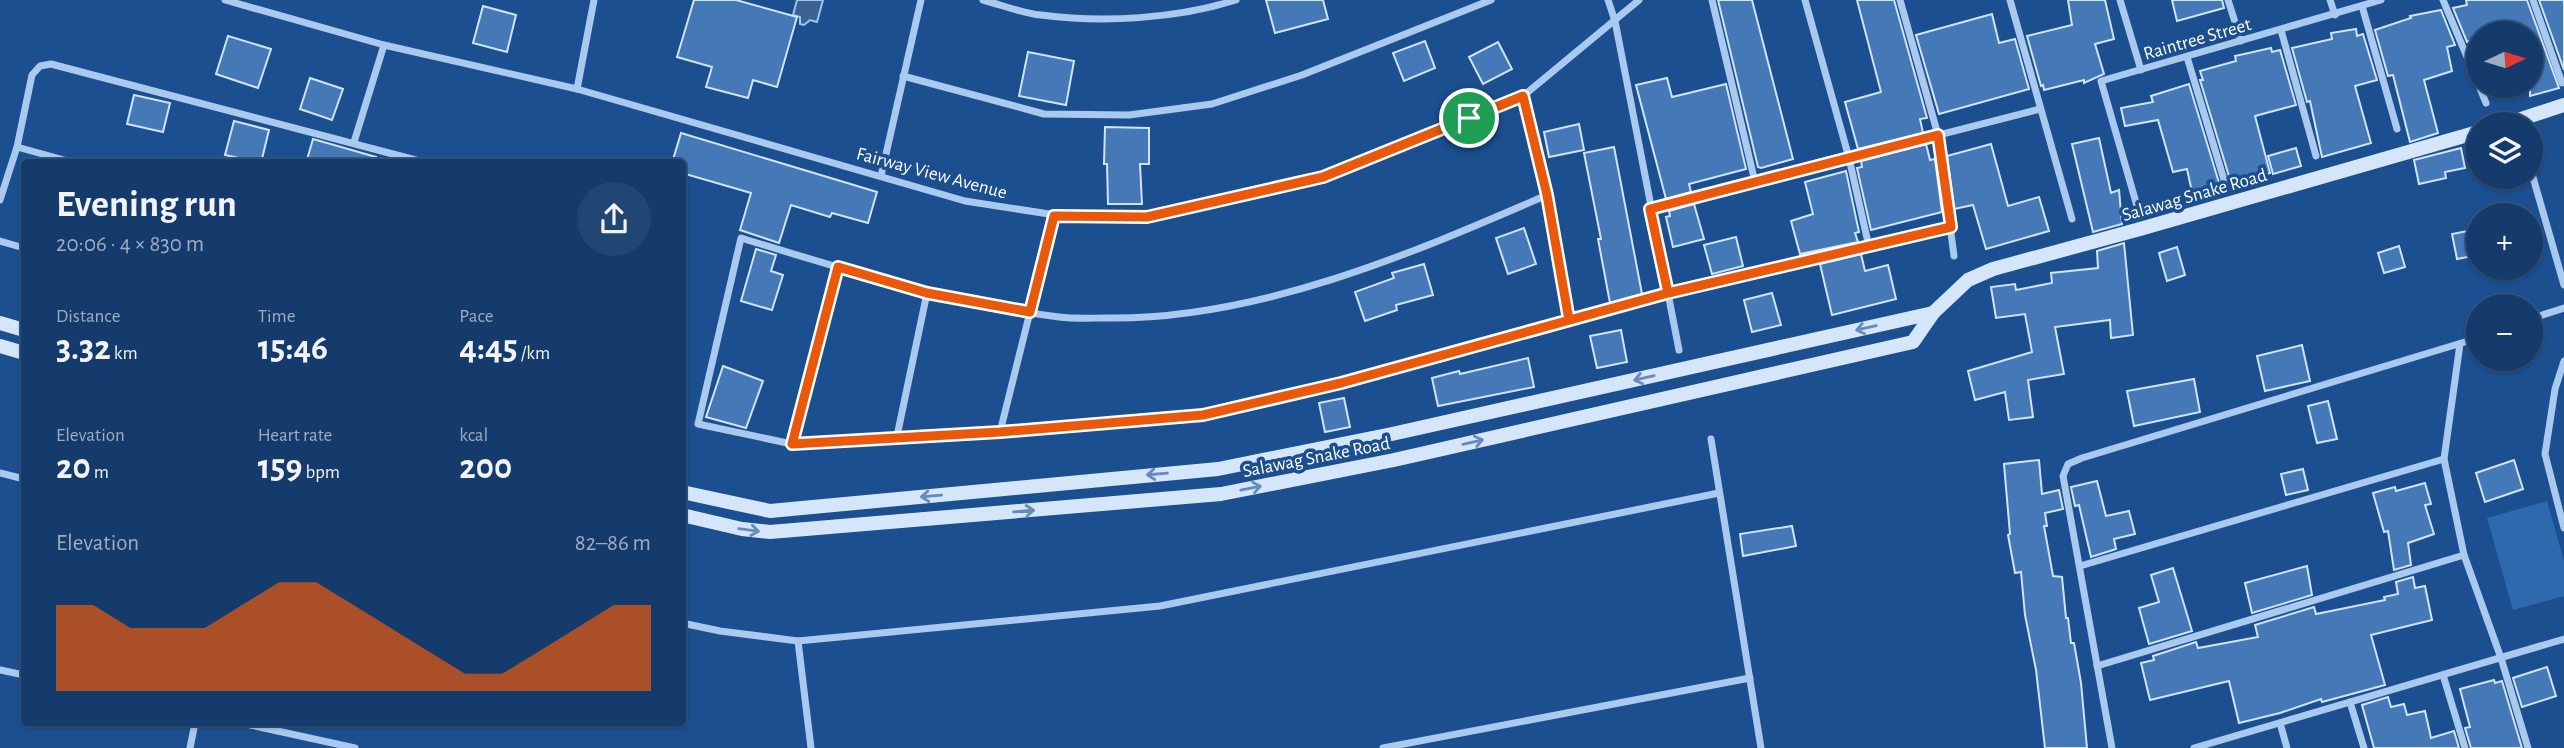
<!DOCTYPE html>
<html lang="en">
<head>
<meta charset="utf-8">
<style>
	:root { --surface:#143b6b; --page:#214673; --text:#f1f3f6; --muted:#9dadc1; --line:#33557e; --accent:#ea580c }
	body { margin:0; font-family:"Alegreya Sans",sans-serif; background:var(--page); color:var(--text); height:100vh; display:flex; flex-direction:column; font-size:26px; white-space:nowrap }
	* { box-sizing:border-box; margin:0 }
	p { font-size:23px; color:var(--muted) }
	.icon { flex:none; width:38px; height:38px; fill:none; stroke:currentColor; stroke-width:2; stroke-linecap:round; stroke-linejoin:round }
	.map { position:relative; flex:1; overflow:hidden }
	.details { position:absolute; left:21px; top:159px; width:665px; height:567px; display:flex; flex-direction:column; background:var(--surface); border-radius:7px; box-shadow:0 2px 5px #0004,0 0 0 2px var(--line) }
	.details>* { flex:none }
	.needle { width:46px; rotate:86deg }
	.buttons { position:absolute; left:2466px; top:21px; display:grid; gap:14px }
	.buttons a { display:grid; place-items:center; width:77px; height:77px; border-radius:50%; background:var(--surface); box-shadow:0 2px 5px #0004,0 0 0 2px var(--line); font-size:35px }
	.pin { position:absolute; display:grid; place-items:center; width:60px; height:60px; color:#fff; margin:-30px; border:4px solid #fff; border-radius:50%; box-shadow:0 2px 7px #0007 }
	.round { display:grid; place-items:center; flex:none; width:74px; height:74px; border-radius:37px; background:var(--page) }
	.head { display:flex; align-items:center; justify-content:space-between; height:119px; padding:0 35px }
	h1 { font-size:38px; font-weight:600; line-height:52px }
	.metrics { display:grid; grid-template-columns:repeat(3,1fr); gap:10px; height:119px; padding:7px 35px }
	.metrics div { display:grid; align-content:center }
	.metrics b { font-size:35px; font-weight:600 }
	.metrics small { font-size:19px; font-weight:400 }
	.metrics p { font-size:19px }
	.chart { height:196px; padding:14px 35px }
	.chart p { display:flex; justify-content:space-between }
	.chart svg { width:100%; height:126px; margin-top:7px; fill:var(--accent); opacity:.7 }
	.map>svg:first-child { display:block }
	.green { fill:#2e69ad }
	.water { fill:#3c6290; stroke:#9cc4f0; stroke-width:2 }
	.building { fill:#4478b7; stroke:#cfe3fa; stroke-width:2 }
	.lines { fill:none; stroke-linecap:round; stroke-linejoin:round }
	.minor { stroke:#a9c9ee; stroke-width:7 }
	.secondary { stroke:#d6e6fa; stroke-width:14 }
	.oneway { stroke:#668bba }
	.route-casing { stroke:#fff; stroke-width:14 }
	.route { stroke:#ea580c; stroke-width:9 }
	.labels { text-anchor:middle; stroke-width:7; stroke-linejoin:round; paint-order:stroke }
	.street-label { font-size:19px; fill:#fff; stroke:#1b4f8f }
</style>
</head>
<body>
<div class="map">
<svg width="2564" height="748" viewBox="0 0 2564 748">
	<rect width="100%" height="100%" fill="#1b4f8f"/>
	<path class="green" d="M 2547,501 L 2564,561 L 2564,596 L 2513,610 L 2487,518 Z"/>
	<path class="water" d="M 797,0 L 823,0 L 817,22 L 810,20 L 804,25 L 800,24 L 800,17 L 793,15 Z"/>
	<g class="building">
		<path d="M 694,0 L 736,0 L 797,17 L 777,87 L 753,80 L 748,98 L 706,87 L 712,67 L 677,57 Z"/>
		<path d="M 1266,0 L 1323,0 L 1328,19 L 1275,33 Z"/>
		<path d="M 1718,0 L 1752,0 L 1793,159 L 1761,168 L 1758,167 Z"/>
		<path d="M 1857,0 L 1894,0 L 1927,118 L 1920,119 L 1923,133 L 1858,149 L 1845,102 L 1881,92 Z"/>
		<path d="M 2068,0 L 2105,0 L 2114,39 L 2095,44 L 2104,74 L 2084,83 L 2084,80 L 2044,90 L 2043,85 L 2041,86 L 2027,36 L 2072,25 Z"/>
		<path d="M 2172,0 L 2222,0 L 2224,8 L 2177,21 Z"/>
		<path d="M 2466,0 L 2527,0 L 2559,88 L 2530,96 L 2530,33 L 2478,33 L 2478,38 L 2467,42 L 2453,8 L 2467,5 Z"/>
		<path d="M 2539,0 L 2564,0 L 2564,70 Z"/>
		<path d="M 483,6 L 516,15 L 507,52 L 473,43 Z"/>
		<path d="M 2441,10 L 2455,45 L 2447,47 L 2452,71 L 2424,80 L 2438,133 L 2410,142 L 2393,75 L 2388,76 L 2375,30 L 2411,18 L 2410,16 Z"/>
		<path d="M 1992,14 L 1999,43 L 2015,39 L 2029,89 L 1939,114 L 1916,35 Z"/>
		<path d="M 2356,29 L 2357,36 L 2363,34 L 2377,80 L 2355,86 L 2371,143 L 2322,157 L 2310,101 L 2307,102 L 2292,48 L 2332,39 L 2331,33 Z"/>
		<path d="M 228,36 L 271,49 L 258,88 L 216,74 Z"/>
		<path d="M 1425,41 L 1435,68 L 1404,81 L 1393,53 Z"/>
		<path d="M 1498,42 L 1512,69 L 1483,84 L 1469,57 Z"/>
		<path d="M 2271,48 L 2272,52 L 2280,50 L 2296,105 L 2255,116 L 2270,173 L 2231,183 L 2200,80 L 2203,80 L 2200,71 L 2236,61 L 2235,56 Z"/>
		<path d="M 1028,52 L 1074,61 L 1066,105 L 1019,96 Z"/>
		<path d="M 310,78 L 343,89 L 332,120 L 300,109 Z"/>
		<path d="M 1667,78 L 1672,97 L 1726,84 L 1746,169 L 1689,184 L 1691,192 L 1666,199 L 1636,85 Z"/>
		<path d="M 2189,84 L 2220,186 L 2192,192 L 2187,169 L 2173,172 L 2158,120 L 2125,126 L 2121,108 L 2153,102 L 2151,96 Z"/>
		<path d="M 134,95 L 170,103 L 163,132 L 127,124 Z"/>
		<path d="M 234,121 L 269,130 L 261,163 L 225,155 Z"/>
		<path d="M 1579,124 L 1584,150 L 1549,157 L 1544,132 Z"/>
		<path d="M 1105,127 L 1149,128 L 1149,164 L 1140,164 L 1142,204 L 1108,204 L 1107,164 L 1104,164 Z"/>
		<path d="M 681,133 L 877,192 L 868,223 L 832,213 L 830,217 L 791,205 L 779,243 L 740,230 L 751,193 L 682,173 L 682,163 L 672,163 Z"/>
		<path d="M 2099,138 L 2111,193 L 2119,190 L 2122,224 L 2093,232 L 2072,144 Z"/>
		<path d="M 313,139 L 376,157 L 375,163 L 306,163 Z"/>
		<path d="M 1926,144 L 1930,160 L 1935,159 L 1942,212 L 1871,230 L 1857,168 L 1862,167 L 1861,161 Z"/>
		<path d="M 1991,144 L 2008,206 L 2039,197 L 2049,231 L 1986,249 L 1973,205 L 1954,209 L 1947,156 Z"/>
		<path d="M 1614,147 L 1642,294 L 1610,303 L 1598,239 L 1601,239 L 1584,153 Z"/>
		<path d="M 2296,148 L 2301,166 L 2273,174 L 2268,156 Z"/>
		<path d="M 2461,148 L 2465,168 L 2445,172 L 2446,178 L 2419,184 L 2414,160 Z"/>
		<path d="M 1846,171 L 1859,232 L 1855,233 L 1858,242 L 1800,254 L 1791,221 L 1813,214 L 1805,182 Z"/>
		<path d="M 1694,204 L 1704,239 L 1673,247 L 1666,217 L 1670,216 L 1669,211 Z"/>
		<path d="M 1524,228 L 1536,264 L 1508,274 L 1496,238 Z"/>
		<path d="M 2478,229 L 2478,255 L 2457,259 L 2452,234 Z"/>
		<path d="M 1736,237 L 1743,266 L 1712,274 L 1704,245 Z"/>
		<path d="M 2124,243 L 2133,335 L 2111,338 L 2110,320 L 2055,327 L 2064,374 L 2028,380 L 2033,417 L 2009,420 L 2005,392 L 1975,400 L 1968,371 L 2032,352 L 2025,314 L 1996,318 L 1991,287 L 2015,284 L 2016,290 L 2052,283 L 2051,273 L 2098,268 L 2097,251 Z"/>
		<path d="M 2399,246 L 2405,267 L 2384,273 L 2378,253 Z"/>
		<path d="M 2177,247 L 2185,275 L 2167,281 L 2159,253 Z"/>
		<path d="M 756,249 L 776,255 L 771,271 L 783,275 L 772,310 L 741,301 Z"/>
		<path d="M 1861,254 L 1865,271 L 1888,265 L 1896,299 L 1832,315 L 1820,264 Z"/>
		<path d="M 1424,264 L 1433,295 L 1396,305 L 1397,310 L 1365,321 L 1355,292 L 1394,278 L 1392,273 Z"/>
		<path d="M 1772,293 L 1781,325 L 1752,332 L 1744,300 Z"/>
		<path d="M 1621,330 L 1627,362 L 1597,368 L 1590,336 Z"/>
		<path d="M 2302,345 L 2310,381 L 2265,391 L 2257,356 Z"/>
		<path d="M 1528,358 L 1534,387 L 1438,406 L 1432,378 L 1459,371 L 1460,374 Z"/>
		<path d="M 723,366 L 763,381 L 746,428 L 706,417 Z"/>
		<path d="M 2194,379 L 2200,412 L 2134,426 L 2127,391 Z"/>
		<path d="M 1344,398 L 1350,427 L 1325,432 L 1319,403 Z"/>
		<path d="M 2328,401 L 2337,439 L 2317,443 L 2308,406 Z"/>
		<path d="M 2039,460 L 2042,494 L 2059,490 L 2063,509 L 2045,513 L 2047,526 L 2044,526 L 2053,576 L 2062,577 L 2066,618 L 2068,618 L 2071,643 L 2074,643 L 2081,683 L 2087,748 L 2045,748 L 2036,670 L 2025,615 L 2021,572 L 2015,573 L 2008,535 L 2010,534 L 2004,464 Z"/>
		<path d="M 2514,460 L 2523,489 L 2485,502 L 2476,473 Z"/>
		<path d="M 2303,469 L 2308,490 L 2286,495 L 2281,474 Z"/>
		<path d="M 2097,481 L 2106,516 L 2129,511 L 2135,534 L 2114,539 L 2116,549 L 2091,557 L 2079,505 L 2075,506 L 2071,487 Z"/>
		<path d="M 2425,483 L 2431,504 L 2425,505 L 2434,534 L 2408,543 L 2411,565 L 2394,570 L 2388,531 L 2384,532 L 2373,493 L 2395,487 L 2396,491 Z"/>
		<path d="M 1792,526 L 1796,546 L 1743,556 L 1740,534 Z"/>
		<path d="M 2307,566 L 2312,595 L 2252,613 L 2245,583 Z"/>
		<path d="M 2173,568 L 2192,631 L 2149,644 L 2139,608 L 2159,602 L 2151,575 Z"/>
		<path d="M 2413,577 L 2415,588 L 2425,586 L 2432,620 L 2371,635 L 2385,685 L 2322,702 L 2321,699 L 2280,713 L 2239,723 L 2229,681 L 2150,700 L 2141,663 L 2154,660 L 2153,656 L 2196,642 L 2198,648 L 2258,637 L 2255,625 L 2314,607 L 2316,614 L 2385,600 L 2384,597 L 2398,594 L 2396,582 Z"/>
		<path d="M 2547,667 L 2556,696 L 2522,707 L 2513,678 Z"/>
		<path d="M 2494,680 L 2495,683 L 2502,681 L 2522,748 L 2471,748 L 2465,728 L 2470,727 L 2460,689 Z"/>
		<path d="M 2388,697 L 2391,707 L 2404,704 L 2407,715 L 2425,711 L 2431,738 L 2454,731 L 2459,748 L 2374,748 L 2362,705 Z"/>
	</g>
	<g class="lines">
		<g class="minor">
			<path d="M 225,0 L 384,45 L 577,89 L 965,201 L 1075,218 L 1147,217 L 1323,177 L 1523,96 L 1639,0"/>
			<path d="M 983,0 C 1002,5 1021,13 1041,15 C 1103,23 1176,19 1236,0"/>
			<path d="M 1608,0 L 1615,21 L 1679,350"/>
			<path d="M 1712,0 L 1755,182"/>
			<path d="M 1805,0 L 1849,158 L 1869,247"/>
			<path d="M 1900,0 L 1938,135 L 1954,256"/>
			<path d="M 2010,0 L 2072,219"/>
			<path d="M 2120,0 L 2141,70"/>
			<path d="M 2228,0 L 2241,41"/>
			<path d="M 2330,0 L 2335,15"/>
			<path d="M 2443,0 L 2478,83"/>
			<path d="M 2533,0 L 2562,83"/>
			<path d="M 2362,6 L 2397,129"/>
			<path d="M 2281,30 L 2316,156"/>
			<path d="M 2187,57 L 2225,183"/>
			<path d="M 903,76 L 1044,114 L 1129,115 L 1212,104 L 1302,75 L 1491,0"/>
			<path d="M 2479,86 L 2486,103"/>
			<path d="M 577,89 L 594,0"/>
			<path d="M 1523,96 L 1547,195 L 1569,320"/>
			<path d="M 354,142 L 384,45"/>
			<path d="M 17,147 L 75,163"/>
			<path d="M 2530,167 L 2564,285"/>
			<path d="M 881,176 L 921,0"/>
			<path d="M 1547,195 C 1411,254 1257,320 1107,318 C 1091,318 1075,319 1059,317 C 950,303 846,270 741,238 L 698,424 L 792,444 L 1000,432 L 1203,415 L 1341,383 L 1668,293 L 1951,227"/>
			<path d="M 0,200 L 17,147 L 32,75 L 40,66 L 51,64 L 427,163"/>
			<path d="M 2137,206 L 2101,81 L 2381,0"/>
			<path d="M 1650,209 L 2040,109"/>
			<path d="M 0,241 L 24,248"/>
			<path d="M 2530,319 L 2564,308"/>
			<path d="M 2460,344 L 2444,459 L 2464,555 L 2501,658 L 2528,748"/>
			<path d="M 2564,361 L 2555,389 L 2545,454 L 2564,528"/>
			<path d="M 1000,432 L 1054,216"/>
			<path d="M 897,436 L 927,293"/>
			<path d="M 1711,439 L 1761,748"/>
			<path d="M 792,444 L 838,267"/>
			<path d="M 0,473 L 24,479"/>
			<path d="M 2080,566 L 2444,459"/>
			<path d="M 682,623 L 720,631 L 798,641 L 1160,606 L 1719,493"/>
			<path d="M 798,641 L 811,748"/>
			<path d="M 2097,666 L 2464,555"/>
			<path d="M 0,670 L 24,675"/>
			<path d="M 2443,675 L 2465,748"/>
			<path d="M 2350,702 L 2364,748"/>
			<path d="M 241,723 L 355,748"/>
			<path d="M 2280,723 L 2287,748"/>
			<path d="M 190,748 L 195,723"/>
			<path d="M 1383,748 L 1750,678"/>
			<path d="M 2112,748 L 2063,476 L 2068,464 L 2082,458 L 2478,338"/>
			<path d="M 2194,748 L 2564,639"/>
		</g>
		<g class="secondary">
			<path d="M 2506,124 L 2564,105"/>
			<path d="M 0,323 L 24,330"/>
			<path d="M 0,346 L 24,353"/>
			<path d="M 682,492 L 770,511 L 1218,469 L 1392,434 L 1933,313"/>
			<path d="M 682,515 L 742,529 L 770,532 L 1221,494 L 1394,460 L 1913,342 L 1933,313 L 1968,280 L 1993,269 L 2140,229 L 2478,132"/>
		</g>
	</g>
	<defs><path id="oneway-shaft" d="M-6 0H5M1.5-3L5.5 0L1.5 3" fill="none" stroke-width="1.6" stroke-linecap="round" stroke-linejoin="round" transform="scale(1.75)"/></defs>
	<g class="oneway">
		<use href="#oneway-shaft" transform="translate(1866 328) rotate(167)"/>
		<use href="#oneway-shaft" transform="translate(1644 378) rotate(167)"/>
		<use href="#oneway-shaft" transform="translate(1473 442) rotate(-13)"/>
		<use href="#oneway-shaft" transform="translate(1157 474) rotate(175)"/>
		<use href="#oneway-shaft" transform="translate(1251 488) rotate(-11)"/>
		<use href="#oneway-shaft" transform="translate(931 496) rotate(175)"/>
		<use href="#oneway-shaft" transform="translate(1024 511) rotate(-5)"/>
		<use href="#oneway-shaft" transform="translate(749 530) rotate(8)"/>
	</g>
	<g class="lines">
		<defs>
			<path id="route" d="M 1469,118 L 1323,177 L 1147,217 L 1054,216 L 1030,312 L 927,293 L 838,267 L 792,444 L 1000,432 L 1203,415 L 1341,383 L 1668,293 L 1650,209 L 1938,135 L 1951,227 L 1668,293 L 1569,320 L 1547,195 L 1523,96 L 1469,118"/>
		</defs>
		<use href="#route" class="route-casing"/>
		<use href="#route" class="route"/>
	</g>
	<g class="labels">
		<g class="street-label">
			<text transform="translate(2197 38) rotate(-16)" y="7">Raintree Street</text>
			<text transform="translate(932 172) rotate(15)" y="7">Fairway View Avenue</text>
			<text transform="translate(2194 194) rotate(-16)" y="7">Salawag Snake Road</text>
			<text transform="translate(1316 456) rotate(-11)" y="7">Salawag Snake Road</text>
		</g>
	</g>
</svg>
<div class="buttons">
<a><svg class="needle" viewBox="-14 -14 28 28"><path d="M0-13l5 13h-10z" fill="#e53935"/><path d="M0 13l5-13h-10z" fill="#9dadc1"/></svg></a>
<a><svg class="icon" aria-label="layers" viewBox="0 0 24 24"><path d="M12 4l9 5-9 5-9-5zM3 14l9 5 9-5"/></svg></a>
<a>+</a>
<a>−</a>
</div>
<div class="pin" style="left:1469px;top:118px;background:#1e9e55"><svg class="icon" aria-label="arrive" viewBox="0 0 24 24"><path d="M6 21V4h12l-3 4 3 4H6"/></svg></div>
<section class="details">
<div class="head"><div><h1>Evening run</h1><p>20:06 · 4 × 830 m</p></div><a class="round"><svg class="icon" aria-label="share" viewBox="0 0 24 24"><path d="M12 15V3M7 8l5-5 5 5M5 13v7h14v-7"/></svg></a></div>
<div class="metrics">
<div><p>Distance</p><b>3.32<small> km</small></b></div>
<div><p>Time</p><b>15:46</b></div>
<div><p>Pace</p><b>4:45<small> /km</small></b></div>
</div>
<div class="metrics">
<div><p>Elevation</p><b>20<small> m</small></b></div>
<div><p>Heart rate</p><b>159<small> bpm</small></b></div>
<div><p>kcal</p><b>200</b></div>
</div>
<div class="chart"><p><span>Elevation</span>82–86 m</p>
<svg viewBox="0 0 160 44" preserveAspectRatio="none"><path d="M0 44V14L10 14L20 22L30 22L40 22L50 14L60 6L70 6L80 14L90 22L100 30L110 38L120 38L130 30L140 22L150 14L160 14V44z"/></svg>
</div>
</section>
</div>
</body>
</html>
